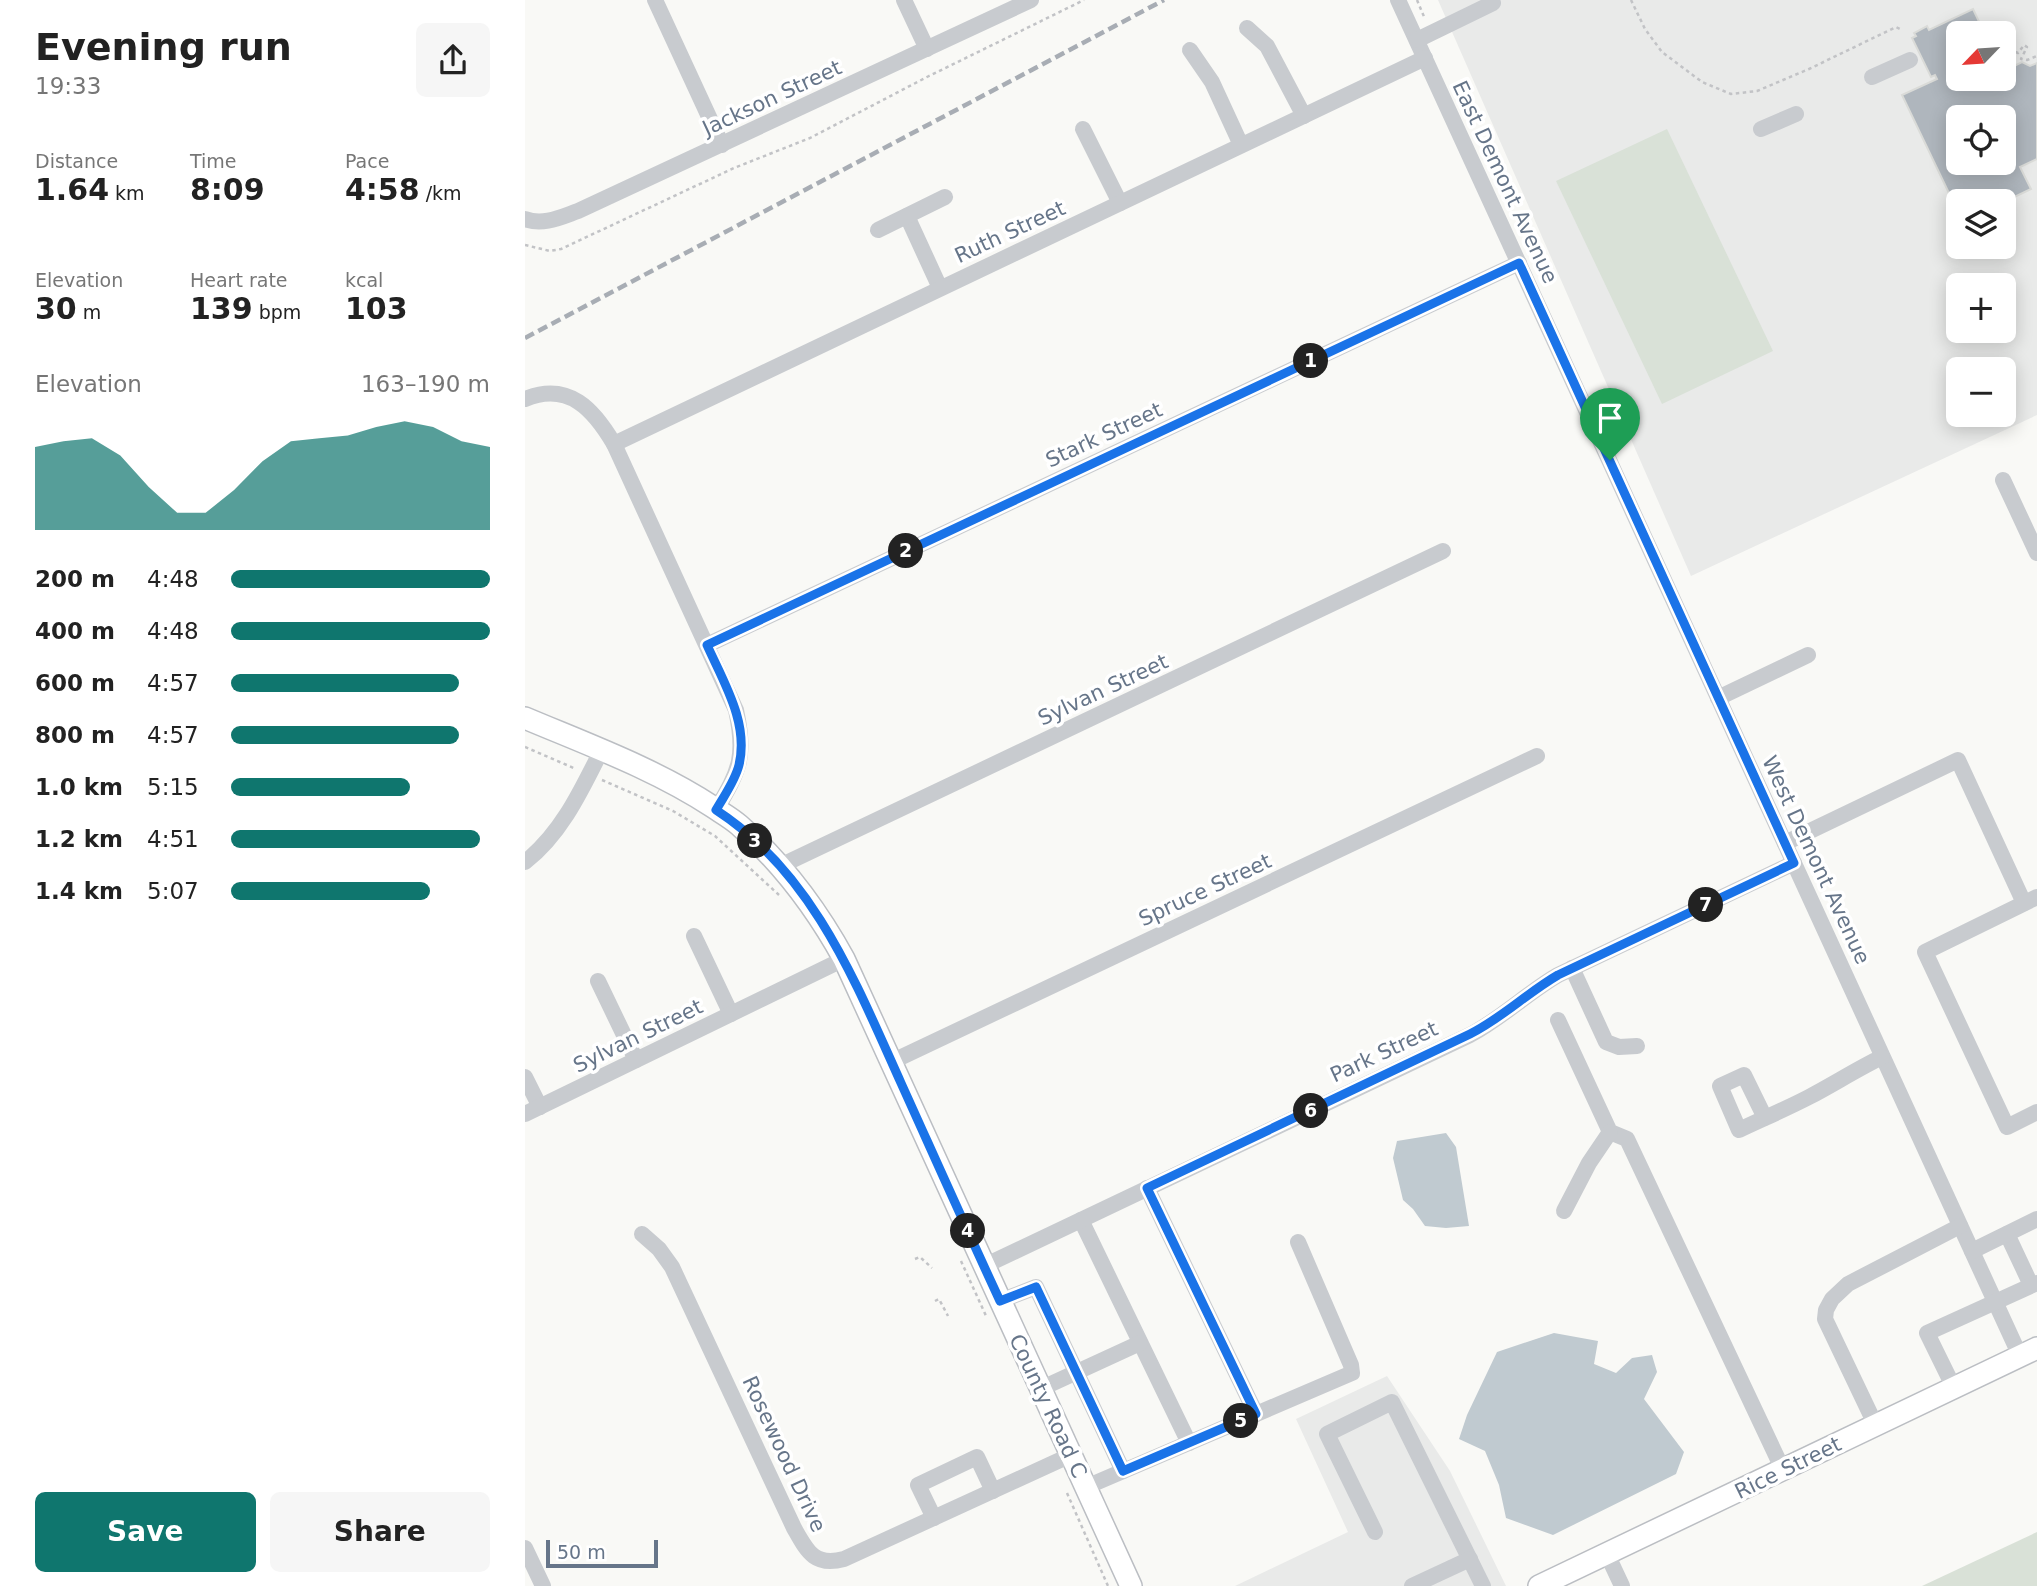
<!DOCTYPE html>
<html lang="en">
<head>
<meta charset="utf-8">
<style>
	:root { --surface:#fff; --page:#f6f6f6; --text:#222; --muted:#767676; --accent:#0f766e }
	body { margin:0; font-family:"DejaVu Sans",sans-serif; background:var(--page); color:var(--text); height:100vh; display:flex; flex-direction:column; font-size:26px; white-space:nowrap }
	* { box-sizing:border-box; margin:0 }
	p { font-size:23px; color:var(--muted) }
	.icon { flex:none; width:38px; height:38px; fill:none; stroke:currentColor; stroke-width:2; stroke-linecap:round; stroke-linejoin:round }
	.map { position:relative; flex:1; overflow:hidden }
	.panel { display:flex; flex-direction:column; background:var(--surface); width:525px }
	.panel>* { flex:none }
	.needle { width:46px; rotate:245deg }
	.controls { position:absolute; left:1421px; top:21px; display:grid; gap:14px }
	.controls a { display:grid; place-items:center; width:70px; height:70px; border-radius:10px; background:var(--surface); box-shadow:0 4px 18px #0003; font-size:35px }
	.scale { position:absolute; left:21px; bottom:18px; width:112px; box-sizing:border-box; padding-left:7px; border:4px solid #667589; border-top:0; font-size:19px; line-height:24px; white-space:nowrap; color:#667589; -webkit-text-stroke:5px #fff; paint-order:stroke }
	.pin { position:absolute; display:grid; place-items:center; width:60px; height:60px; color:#fff; margin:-72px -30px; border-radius:50% 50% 50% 0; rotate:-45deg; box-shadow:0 0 7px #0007 }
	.pin .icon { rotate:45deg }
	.km { position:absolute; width:35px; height:35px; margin:-18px; border-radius:50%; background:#222; color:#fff; font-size:19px; line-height:35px; text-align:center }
	.round { display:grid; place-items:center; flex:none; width:74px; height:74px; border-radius:10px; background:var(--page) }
	.head { display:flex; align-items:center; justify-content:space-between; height:119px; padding:0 35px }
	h1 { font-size:38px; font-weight:700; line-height:52px }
	.metrics { display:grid; grid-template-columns:repeat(3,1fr); gap:10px; height:119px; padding:7px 35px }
	.metrics div { display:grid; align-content:center }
	.metrics b { font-size:30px; font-weight:700 }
	.metrics small { font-size:19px; font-weight:400 }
	.metrics p { font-size:19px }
	.chart { height:196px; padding:14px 35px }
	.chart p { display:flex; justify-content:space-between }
	.chart svg { width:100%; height:126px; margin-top:7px; fill:var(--accent); opacity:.7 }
	.action { display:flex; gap:14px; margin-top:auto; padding:14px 35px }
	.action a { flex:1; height:80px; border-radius:10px; background:var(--accent); color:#fff; font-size:28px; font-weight:700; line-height:80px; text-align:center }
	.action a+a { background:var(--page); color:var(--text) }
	ul { padding:0 35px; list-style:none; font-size:23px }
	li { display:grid; grid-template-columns:112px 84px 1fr; align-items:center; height:52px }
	li i { height:18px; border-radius:9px; background:var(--accent) }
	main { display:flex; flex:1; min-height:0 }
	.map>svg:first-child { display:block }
	.built { fill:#e9eae9; fill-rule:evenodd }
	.green { fill:#d9e1d7 }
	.water { fill:#c0cad0 }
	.building { fill:#afb6bd; stroke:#dadbd8; stroke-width:2; fill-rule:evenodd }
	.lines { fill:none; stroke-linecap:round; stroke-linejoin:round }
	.major-casing { stroke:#bbbec3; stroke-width:24 }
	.path { stroke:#c2c3c6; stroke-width:2.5; stroke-dasharray:3.5 3.5; stroke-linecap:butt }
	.minor { stroke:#c8cbcf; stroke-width:16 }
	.major { stroke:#fff; stroke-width:21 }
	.rail { stroke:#a8adb4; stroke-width:4.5; stroke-dasharray:10 5; stroke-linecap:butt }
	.route-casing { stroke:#fff; stroke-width:14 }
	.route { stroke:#1a73e8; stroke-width:9 }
	.labels { text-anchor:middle; stroke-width:7; stroke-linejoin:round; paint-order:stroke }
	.street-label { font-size:21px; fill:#667589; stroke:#fff }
</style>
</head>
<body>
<main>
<section class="panel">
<div class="head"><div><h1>Evening run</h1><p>19:33</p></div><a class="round"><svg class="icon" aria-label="share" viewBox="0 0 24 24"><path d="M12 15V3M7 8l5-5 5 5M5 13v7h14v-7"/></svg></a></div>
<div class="metrics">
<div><p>Distance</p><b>1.64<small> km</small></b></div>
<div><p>Time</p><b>8:09</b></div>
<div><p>Pace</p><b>4:58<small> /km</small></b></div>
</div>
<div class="metrics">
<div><p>Elevation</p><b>30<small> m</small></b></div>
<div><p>Heart rate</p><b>139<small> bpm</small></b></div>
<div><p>kcal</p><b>103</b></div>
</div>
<div class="chart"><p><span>Elevation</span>163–190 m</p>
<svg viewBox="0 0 160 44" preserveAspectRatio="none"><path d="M0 44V15L10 13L20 12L30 18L40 29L50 38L60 38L70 30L80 20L90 13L100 12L110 11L120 8L130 6L140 8L150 13L160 15V44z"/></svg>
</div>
<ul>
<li><b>200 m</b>4:48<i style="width:100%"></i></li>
<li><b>400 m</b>4:48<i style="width:100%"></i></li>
<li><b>600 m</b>4:57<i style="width:88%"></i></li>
<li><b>800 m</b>4:57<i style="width:88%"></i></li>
<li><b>1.0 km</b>5:15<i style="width:69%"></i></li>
<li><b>1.2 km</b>4:51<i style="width:96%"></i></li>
<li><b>1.4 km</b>5:07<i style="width:77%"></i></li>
</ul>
<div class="action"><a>Save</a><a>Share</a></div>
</section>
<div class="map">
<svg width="1512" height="1586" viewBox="0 0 1512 1586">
	<rect width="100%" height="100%" fill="#f9f9f6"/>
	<g class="built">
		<path d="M 913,0 L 1512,0 L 1512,415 L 1166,576 ZM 1433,33 L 1479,33 L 1479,79 L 1433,79 ZM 1433,117 L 1479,117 L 1479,163 L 1433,163 ZM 1433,201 L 1479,201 L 1479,247 L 1433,247 ZM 1433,285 L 1479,285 L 1479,331 L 1433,331 ZM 1433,369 L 1479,369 L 1479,415 L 1433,415 Z"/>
		<path d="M 862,1376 L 925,1471 L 981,1586 L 710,1586 L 823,1532 L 771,1419 Z"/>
	</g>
	<g class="green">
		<path d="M 1142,129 L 1248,351 L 1137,404 L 1031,181 Z"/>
		<path d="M 1512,1532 L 1512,1586 L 1397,1586 Z"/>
	</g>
	<g class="water">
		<path d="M 921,1133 L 931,1147 L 944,1226 L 921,1228 L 900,1226 L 888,1209 L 878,1200 L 868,1158 L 872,1141 Z"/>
		<path d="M 1029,1333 L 1073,1341 L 1069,1364 L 1091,1373 L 1107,1358 L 1127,1355 L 1132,1372 L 1119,1399 L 1159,1452 L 1151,1474 L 1028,1535 L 981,1518 L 974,1485 L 960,1451 L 934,1439 L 942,1415 L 972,1352 Z"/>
	</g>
	<path class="building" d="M 1448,9 L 1457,28 L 1462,26 L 1465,33 L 1433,33 L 1433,79 L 1454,79 L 1458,88 L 1487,74 L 1489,66 L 1497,62 L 1505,66 L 1512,63 L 1512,159 L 1495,167 L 1506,189 L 1479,202 L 1433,201 L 1433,212 L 1377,95 L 1412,79 L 1410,75 L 1406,77 L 1387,38 L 1391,36 L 1389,33 L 1402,26 L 1404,30 ZM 1433,117 L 1479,117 L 1479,163 L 1433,163 Z"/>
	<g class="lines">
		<defs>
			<g id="major">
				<path d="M 0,718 C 64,745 130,769 188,807 C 197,813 206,818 214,825 C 258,864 291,908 319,959 L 606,1586"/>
				<path d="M 1014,1586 L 1512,1348"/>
			</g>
		</defs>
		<use href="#major" class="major-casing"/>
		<g class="path">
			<path d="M 892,0 L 900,19"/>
			<path d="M 1106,0 L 1120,29 L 1137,52 L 1177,82 L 1206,94 L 1232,91 L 1284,69 L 1371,27 L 1375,29"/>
			<path d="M 1484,49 L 1493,53 L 1499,45 L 1502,47 L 1496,59 L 1502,60 L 1512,56"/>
			<path d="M 0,245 L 25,251 L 36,249 L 209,168 L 285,138 L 402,77 L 559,0"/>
			<path d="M 0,747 L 51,769"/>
			<path d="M 77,780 L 148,811 L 190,836 L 254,895"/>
			<path d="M 390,1259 L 395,1257 L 407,1268"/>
			<path d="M 436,1261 L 462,1318"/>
			<path d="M 410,1301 L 414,1299 L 423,1316"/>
			<path d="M 542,1493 L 583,1586"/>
		</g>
		<g class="minor">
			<path d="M 130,0 L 197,145"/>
			<path d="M 379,0 L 402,49"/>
			<path d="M 873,0 L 1495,1356"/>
			<path d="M 722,28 L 742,46 L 779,116"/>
			<path d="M 892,40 L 968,3"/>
			<path d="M 665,50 L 687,82 L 716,145"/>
			<path d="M 1347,77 L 1385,60"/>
			<path d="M 558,129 L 595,203"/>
			<path d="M 1236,129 L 1271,114"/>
			<path d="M 382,216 L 415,288"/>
			<path d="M 0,219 C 18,226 36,217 53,211 L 506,0"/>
			<path d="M 353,230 L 420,197"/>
			<path d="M 0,399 C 44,381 69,410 89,444 L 211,710 C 221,756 215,770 191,810"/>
			<path d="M 89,444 L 900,58"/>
			<path d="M 1478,480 L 1512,553"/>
			<path d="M 182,645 L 994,263"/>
			<path d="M 1193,698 L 1283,655"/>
			<path d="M 1260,843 L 1433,760 L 1499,903"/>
			<path d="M 0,862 C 36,834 56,791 76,751"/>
			<path d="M 255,866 L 918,551"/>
			<path d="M 1512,897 L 1400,952 L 1482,1127 L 1512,1112"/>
			<path d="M 169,936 L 206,1014"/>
			<path d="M 1047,968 L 1081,1042 L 1094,1047 L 1112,1046"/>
			<path d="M 73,981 L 111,1060"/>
			<path d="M 1033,1020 L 1085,1132 L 1102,1139 L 1258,1470"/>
			<path d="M 366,1062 L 1012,756"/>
			<path d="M 0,1077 L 15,1107"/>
			<path d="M 0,1114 L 319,959"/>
			<path d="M 1240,1118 L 1219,1075 L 1195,1086 L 1214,1130 C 1237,1119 1261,1109 1284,1097 C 1309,1084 1332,1069 1357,1057"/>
			<path d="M 622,1188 L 731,1414"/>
			<path d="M 1039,1211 L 1064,1163 L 1085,1132"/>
			<path d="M 556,1220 L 664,1443"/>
			<path d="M 117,1234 L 134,1249 L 147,1267 L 269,1528 C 282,1551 289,1567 319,1559 L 546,1455"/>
			<path d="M 1482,1234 L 1506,1285"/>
			<path d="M 1447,1251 L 1512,1219"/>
			<path d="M 459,1266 L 945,1035 C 977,1018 1002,993 1033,975 L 1269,863"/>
			<path d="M 475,1301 L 511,1287 L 598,1471"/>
			<path d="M 1429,1388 L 1402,1333 L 1512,1283"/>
			<path d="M 515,1389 L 615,1343"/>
			<path d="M 1351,1426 L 1300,1319 L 1301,1310 L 1307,1299 L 1323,1284 L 1435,1226"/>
			<path d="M 561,1487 L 827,1373 L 826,1365 L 773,1242"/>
			<path d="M 409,1518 L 393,1485 L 452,1457 L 468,1491"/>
			<path d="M 850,1532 L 802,1434 L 867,1402 L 958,1586"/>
			<path d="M 0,1548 L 18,1586"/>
			<path d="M 1082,1554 L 1097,1586"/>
			<path d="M 887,1586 L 945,1559"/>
		</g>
		<use href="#major" class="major"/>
		<path class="rail" d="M 0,338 L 639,0"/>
	</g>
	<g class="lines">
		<defs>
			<path id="route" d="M 994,263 L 1269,863 L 1033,975 C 1002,993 977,1018 945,1034 L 622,1188 L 731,1414 L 598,1471 L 511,1287 L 475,1301 C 441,1228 409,1156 376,1083 C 330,981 288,873 191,810 C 199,796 210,781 214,765 C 224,723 199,683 182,645 Z"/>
		</defs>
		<use href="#route" class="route-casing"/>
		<use href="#route" class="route"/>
	</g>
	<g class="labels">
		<g class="street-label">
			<text transform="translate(247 98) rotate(-25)" y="7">Jackson Street</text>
			<text transform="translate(980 182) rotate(65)" y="7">East Demont Avenue</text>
			<text transform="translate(485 232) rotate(-25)" y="7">Ruth Street</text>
			<text transform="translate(579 435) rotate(-25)" y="7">Stark Street</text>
			<text transform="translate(578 690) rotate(-25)" y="7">Sylvan Street</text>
			<text transform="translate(1291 860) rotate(65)" y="7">West Demont Avenue</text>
			<text transform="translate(680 890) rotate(-25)" y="7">Spruce Street</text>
			<text transform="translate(113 1036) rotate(-26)" y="7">Sylvan Street</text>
			<text transform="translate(859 1052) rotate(-25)" y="7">Park Street</text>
			<text transform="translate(523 1406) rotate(65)" y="7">County Road C</text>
			<text transform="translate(259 1454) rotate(65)" y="7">Rosewood Drive</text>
			<text transform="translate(1263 1468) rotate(-26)" y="7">Rice Street</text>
		</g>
	</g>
</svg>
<div class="controls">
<a><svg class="needle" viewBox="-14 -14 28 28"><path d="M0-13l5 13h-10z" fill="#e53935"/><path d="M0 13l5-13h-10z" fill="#767676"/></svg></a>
<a><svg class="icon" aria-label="locate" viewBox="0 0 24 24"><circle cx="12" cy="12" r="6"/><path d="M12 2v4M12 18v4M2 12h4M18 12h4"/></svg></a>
<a><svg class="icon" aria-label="layers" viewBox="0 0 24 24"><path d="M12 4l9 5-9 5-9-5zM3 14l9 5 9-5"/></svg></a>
<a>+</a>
<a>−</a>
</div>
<div class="scale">50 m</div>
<div class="pin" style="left:1085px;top:460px;background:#1e9e55"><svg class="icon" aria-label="arrive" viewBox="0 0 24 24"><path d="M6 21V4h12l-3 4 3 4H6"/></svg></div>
<b class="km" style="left:786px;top:361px">1</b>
<b class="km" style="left:381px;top:551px">2</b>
<b class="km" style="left:230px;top:841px">3</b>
<b class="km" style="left:443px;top:1231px">4</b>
<b class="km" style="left:716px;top:1421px">5</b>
<b class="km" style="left:786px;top:1111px">6</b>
<b class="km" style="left:1181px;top:905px">7</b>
</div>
</main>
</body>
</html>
